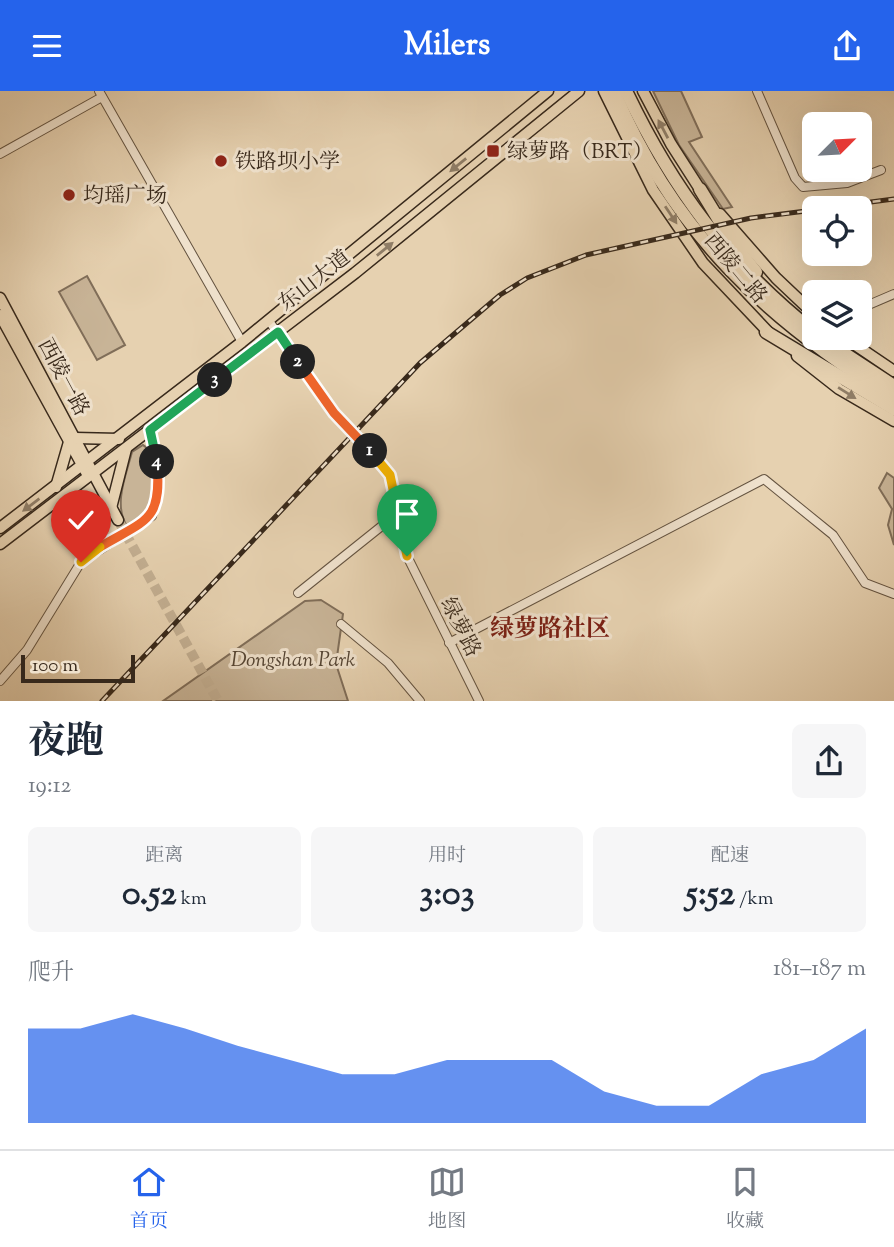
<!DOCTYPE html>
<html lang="zh">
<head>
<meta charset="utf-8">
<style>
	:root { --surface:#fff; --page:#f6f6f7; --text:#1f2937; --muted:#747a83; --line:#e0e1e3; --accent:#2563eb }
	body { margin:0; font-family:"Sorts Mill Goudy","Noto Serif SC",serif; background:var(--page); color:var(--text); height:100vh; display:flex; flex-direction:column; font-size:26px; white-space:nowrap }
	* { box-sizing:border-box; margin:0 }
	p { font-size:23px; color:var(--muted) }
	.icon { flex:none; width:38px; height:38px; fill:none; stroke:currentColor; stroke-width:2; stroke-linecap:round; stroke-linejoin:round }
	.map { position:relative; height:610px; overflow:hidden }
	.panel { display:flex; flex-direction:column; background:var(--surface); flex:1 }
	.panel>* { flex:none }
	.needle { width:46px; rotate:66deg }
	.tools { position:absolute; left:802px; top:21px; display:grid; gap:14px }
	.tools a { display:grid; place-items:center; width:70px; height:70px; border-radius:10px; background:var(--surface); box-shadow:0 7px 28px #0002; font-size:35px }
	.scale { position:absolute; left:21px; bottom:18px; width:114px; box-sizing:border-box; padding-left:7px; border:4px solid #38291b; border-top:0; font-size:19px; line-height:24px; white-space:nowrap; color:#38291b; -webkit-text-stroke:5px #efe1cc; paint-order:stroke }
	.pin { position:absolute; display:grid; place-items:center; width:60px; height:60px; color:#fff; margin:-72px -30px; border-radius:50% 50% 50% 0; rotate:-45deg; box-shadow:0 0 7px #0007 }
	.pin .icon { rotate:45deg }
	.km { position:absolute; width:35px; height:35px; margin:-18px; border-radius:50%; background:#222; color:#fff; font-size:19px; line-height:35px; text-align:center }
	.round { display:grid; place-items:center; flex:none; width:74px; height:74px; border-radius:10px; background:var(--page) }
	.summary { display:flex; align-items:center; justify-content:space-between; height:119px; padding:0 28px }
	h1 { font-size:38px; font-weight:700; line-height:52px }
	.figures { display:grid; grid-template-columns:repeat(3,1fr); gap:10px; height:119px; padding:7px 28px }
	.figures div { display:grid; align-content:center; border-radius:10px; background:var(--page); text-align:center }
	.figures b { font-size:35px; font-weight:700 }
	.figures small { font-size:19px; font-weight:400 }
	.figures p { font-size:19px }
	.chart { height:196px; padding:14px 28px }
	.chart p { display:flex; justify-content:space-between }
	.chart svg { width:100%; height:126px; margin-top:7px; fill:var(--accent); opacity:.7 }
	header { display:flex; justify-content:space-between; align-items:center; height:91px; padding:0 28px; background:var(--accent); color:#fff; font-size:32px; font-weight:700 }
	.tab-bar { display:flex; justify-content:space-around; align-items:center; height:98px; border-top:2px solid var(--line); background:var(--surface); font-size:19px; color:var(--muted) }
	.tab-bar a { display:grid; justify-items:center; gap:4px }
	.tab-bar .selected { color:var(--accent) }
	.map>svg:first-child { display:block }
	.green { fill:#c8b497; stroke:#806e59; stroke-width:2 }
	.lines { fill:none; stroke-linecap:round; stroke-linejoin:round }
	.major-tunnel { stroke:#c3af92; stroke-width:10; stroke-dasharray:10 5; stroke-linecap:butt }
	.minor-casing { stroke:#645340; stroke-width:10 }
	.major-casing { stroke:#38291b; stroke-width:13 }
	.highway-casing { stroke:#38291b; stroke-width:15 }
	.minor { stroke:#efe1cc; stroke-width:8 }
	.major { stroke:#e6d1b0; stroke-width:10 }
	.highway { stroke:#e6d1b0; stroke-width:12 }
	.rail-casing { stroke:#38291b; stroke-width:5 }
	.rail { stroke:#efe1cc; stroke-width:2.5; stroke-dasharray:8; stroke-linecap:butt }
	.oneway { fill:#8f7d66 }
	.split-1-casing { stroke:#fff; stroke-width:14 }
	.split-2-casing { stroke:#fff; stroke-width:14 }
	.split-3-casing { stroke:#fff; stroke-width:14 }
	.split-4-casing { stroke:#fff; stroke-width:14 }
	.split-5-casing { stroke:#fff; stroke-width:14 }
	.split-6-casing { stroke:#fff; stroke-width:14 }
	.split-1 { stroke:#f5b400; stroke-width:9 }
	.split-2 { stroke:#f0652b; stroke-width:9 }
	.split-3 { stroke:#22a559; stroke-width:9 }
	.split-4 { stroke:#22a559; stroke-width:9 }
	.split-5 { stroke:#f0652b; stroke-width:9 }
	.split-6 { stroke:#f5b400; stroke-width:9 }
	.poi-dot { fill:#8f2418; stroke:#efe1cc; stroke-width:2.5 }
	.labels { text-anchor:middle; stroke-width:6; stroke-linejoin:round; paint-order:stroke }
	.poi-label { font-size:21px; fill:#38291b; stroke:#efe1cc; text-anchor:start }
	.street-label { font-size:21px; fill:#38291b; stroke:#efe1cc }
	.park-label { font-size:21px; font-style:italic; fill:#554534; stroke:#efe1cc }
	.quarter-label { font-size:24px; font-weight:bold; fill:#7a1f14; stroke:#efe1cc }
</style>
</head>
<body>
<header><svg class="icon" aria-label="menu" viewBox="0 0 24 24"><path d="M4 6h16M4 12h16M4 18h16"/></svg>Milers<svg class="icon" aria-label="share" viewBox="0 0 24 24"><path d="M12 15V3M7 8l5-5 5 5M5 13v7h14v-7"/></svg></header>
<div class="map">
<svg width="894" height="610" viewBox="0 0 894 610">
	<rect width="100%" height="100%" fill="#e6d1b0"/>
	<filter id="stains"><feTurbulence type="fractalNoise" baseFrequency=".00286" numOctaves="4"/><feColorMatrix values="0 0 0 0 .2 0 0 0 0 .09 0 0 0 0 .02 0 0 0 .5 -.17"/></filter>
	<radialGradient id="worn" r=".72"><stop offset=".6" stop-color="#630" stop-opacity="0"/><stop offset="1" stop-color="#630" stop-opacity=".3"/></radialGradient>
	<g class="green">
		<path d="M 653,0 L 681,0 L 702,46 L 689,51 L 732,116 L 723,118 L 679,54 Z"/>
		<path d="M 87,185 L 125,254 L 97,269 L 59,201 Z"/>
		<path d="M 143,354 C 158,362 157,410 146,423 C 141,428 133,432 127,435 C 113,414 126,384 132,361 Z"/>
		<path d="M 887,382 L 894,387 L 894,454 L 888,434 L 892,418 L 879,397 Z"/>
		<path d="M 321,509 L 343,523 L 336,573 L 348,610 L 163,610 L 305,510 Z"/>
	</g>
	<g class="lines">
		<path class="major-tunnel" d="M 118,429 L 218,610"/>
		<defs>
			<g id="minor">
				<path d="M 99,0 L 242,251"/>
				<path d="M 757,0 L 795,87 L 803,96 L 847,92 L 881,79"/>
				<path d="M 0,63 L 102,6"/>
				<path d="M 859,218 L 894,203"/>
				<path d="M 269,230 L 334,322 L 390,384 L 407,465 L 479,610"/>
				<path d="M 298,502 L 398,422"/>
				<path d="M 341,533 L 388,572 L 420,610"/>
				<path d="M 449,552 L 764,388 L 833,444 L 865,492 L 894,503"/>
				<path d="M 0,590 L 27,559 L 81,471 L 152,425 L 159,395 L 150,339"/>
			</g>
			<g id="major">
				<path d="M 604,0 L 653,99 L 703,172 L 771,244"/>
				<path d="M 643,0 L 671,53 L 703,103"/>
				<path d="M 720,123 L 776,187 L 814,223"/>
				<path d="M 0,207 L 118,429"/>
				<path d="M 0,224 L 86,381"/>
				<path d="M 845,247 L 894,280"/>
				<path d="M 797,265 L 839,298 L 894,330"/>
				<path d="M 75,347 L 119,348"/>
				<path d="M 56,396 L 69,351"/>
				<path d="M 111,417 L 126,358"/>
				<path d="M 0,437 L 242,251 L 548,0"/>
				<path d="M 0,453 L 355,182 L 579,0"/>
			</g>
			<g id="highway">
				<path d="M 614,0 C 673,141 767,229 894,307"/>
				<path d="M 626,0 C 672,97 729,174 814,241"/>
				<path d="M 700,98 L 733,152 L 756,181"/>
				<path d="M 766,241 L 894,318"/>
				<path d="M 821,247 L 894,295"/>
			</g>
		</defs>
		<use href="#minor" class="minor-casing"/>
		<use href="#major" class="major-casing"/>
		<use href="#highway" class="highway-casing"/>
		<use href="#minor" class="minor"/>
		<use href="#major" class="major"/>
		<use href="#highway" class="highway"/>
		<defs>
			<g id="rail">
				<path d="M 825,117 L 894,108"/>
				<path d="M 102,610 L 420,272 L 500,204 L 527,187 L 586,164 L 751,127 L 814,119"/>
			</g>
		</defs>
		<use href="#rail" class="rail-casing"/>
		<use href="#rail" class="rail"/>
	</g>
	<defs><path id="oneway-solid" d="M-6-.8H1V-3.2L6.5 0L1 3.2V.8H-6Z" transform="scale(1.75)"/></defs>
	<g class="oneway">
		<use href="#oneway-solid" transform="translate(663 38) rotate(-118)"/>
		<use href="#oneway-solid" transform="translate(458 74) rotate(141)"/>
		<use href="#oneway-solid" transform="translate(671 124) rotate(56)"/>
		<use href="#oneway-solid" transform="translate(385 158) rotate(-39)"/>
		<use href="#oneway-solid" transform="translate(847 302) rotate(32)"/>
		<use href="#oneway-solid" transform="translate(31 414) rotate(143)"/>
	</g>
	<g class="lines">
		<defs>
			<path id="split-1" d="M 370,360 L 390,384 L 407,465"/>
			<path id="split-2" d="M 298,271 L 334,322 L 370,360"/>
			<path id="split-3" d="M 215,289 L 278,241 L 298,271"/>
			<path id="split-4" d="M 157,371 L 150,339 L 215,289"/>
			<path id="split-5" d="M 100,456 C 147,428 162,431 157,371"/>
			<path id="split-6" d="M 81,471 L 100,456"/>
		</defs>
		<use href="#split-1" class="split-1-casing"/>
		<use href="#split-2" class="split-2-casing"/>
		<use href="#split-3" class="split-3-casing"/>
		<use href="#split-4" class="split-4-casing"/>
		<use href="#split-5" class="split-5-casing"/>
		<use href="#split-6" class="split-6-casing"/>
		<use href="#split-1" class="split-1"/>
		<use href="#split-2" class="split-2"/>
		<use href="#split-3" class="split-3"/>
		<use href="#split-4" class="split-4"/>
		<use href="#split-5" class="split-5"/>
		<use href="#split-6" class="split-6"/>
	</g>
	<g class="poi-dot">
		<rect x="486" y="53" width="14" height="14" rx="3.5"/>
		<circle cx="221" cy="70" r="7"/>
		<circle cx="69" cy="104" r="7"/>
	</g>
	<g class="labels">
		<g class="poi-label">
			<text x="507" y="67">绿萝路（BRT）</text>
			<text x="235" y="77">铁路坝小学</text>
			<text x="83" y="111">均瑶广场</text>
		</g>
		<g class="street-label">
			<text transform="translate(736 177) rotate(50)" y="7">西陵二路</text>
			<text transform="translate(314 189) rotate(-38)" y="7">东山大道</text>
			<text transform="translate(64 286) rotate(62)" y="7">西陵一路</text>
			<text transform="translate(461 536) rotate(63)" y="7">绿萝路</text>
		</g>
		<g class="park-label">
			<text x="293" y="575">Dongshan Park</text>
		</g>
		<g class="quarter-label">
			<text x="550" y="545">绿萝路社区</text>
		</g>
	</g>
	<rect width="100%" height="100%" filter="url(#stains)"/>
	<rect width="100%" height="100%" fill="url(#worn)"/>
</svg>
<div class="tools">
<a><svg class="needle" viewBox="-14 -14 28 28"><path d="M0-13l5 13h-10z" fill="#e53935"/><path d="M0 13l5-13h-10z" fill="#747a83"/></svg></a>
<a><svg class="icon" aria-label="locate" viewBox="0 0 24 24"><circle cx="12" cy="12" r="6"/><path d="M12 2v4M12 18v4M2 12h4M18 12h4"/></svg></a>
<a><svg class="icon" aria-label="layers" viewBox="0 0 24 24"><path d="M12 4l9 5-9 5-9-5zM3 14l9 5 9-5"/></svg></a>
</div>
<div class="scale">100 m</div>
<div class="pin" style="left:407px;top:465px;background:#1e9e55"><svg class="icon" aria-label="arrive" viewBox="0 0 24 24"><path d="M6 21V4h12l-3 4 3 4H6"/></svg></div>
<div class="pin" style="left:81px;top:471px;background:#d93025"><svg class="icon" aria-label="check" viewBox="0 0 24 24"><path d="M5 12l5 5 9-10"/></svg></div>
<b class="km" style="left:370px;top:360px">1</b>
<b class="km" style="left:298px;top:271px">2</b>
<b class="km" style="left:215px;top:289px">3</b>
<b class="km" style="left:157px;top:371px">4</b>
</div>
<section class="panel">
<div class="summary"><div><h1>夜跑</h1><p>19:12</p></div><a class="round"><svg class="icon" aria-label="share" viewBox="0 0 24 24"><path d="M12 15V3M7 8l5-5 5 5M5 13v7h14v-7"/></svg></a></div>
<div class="figures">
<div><p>距离</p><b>0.52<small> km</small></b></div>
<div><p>用时</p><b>3:03</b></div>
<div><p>配速</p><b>5:52<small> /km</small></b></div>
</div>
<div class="chart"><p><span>爬升</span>181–187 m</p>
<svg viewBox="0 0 160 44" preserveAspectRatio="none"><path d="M0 44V11L10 11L20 6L30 11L40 17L50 22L60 27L70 27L80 22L90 22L100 22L110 33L120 38L130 38L140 27L150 22L160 11V44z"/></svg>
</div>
</section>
<nav class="tab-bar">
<a class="selected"><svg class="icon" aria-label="home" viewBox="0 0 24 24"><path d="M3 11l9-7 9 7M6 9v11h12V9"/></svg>首页</a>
<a><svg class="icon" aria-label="map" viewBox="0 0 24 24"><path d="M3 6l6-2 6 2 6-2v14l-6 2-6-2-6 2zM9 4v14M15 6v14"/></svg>地图</a>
<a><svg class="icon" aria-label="saved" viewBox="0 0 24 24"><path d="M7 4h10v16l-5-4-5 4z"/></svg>收藏</a>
</nav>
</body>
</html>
